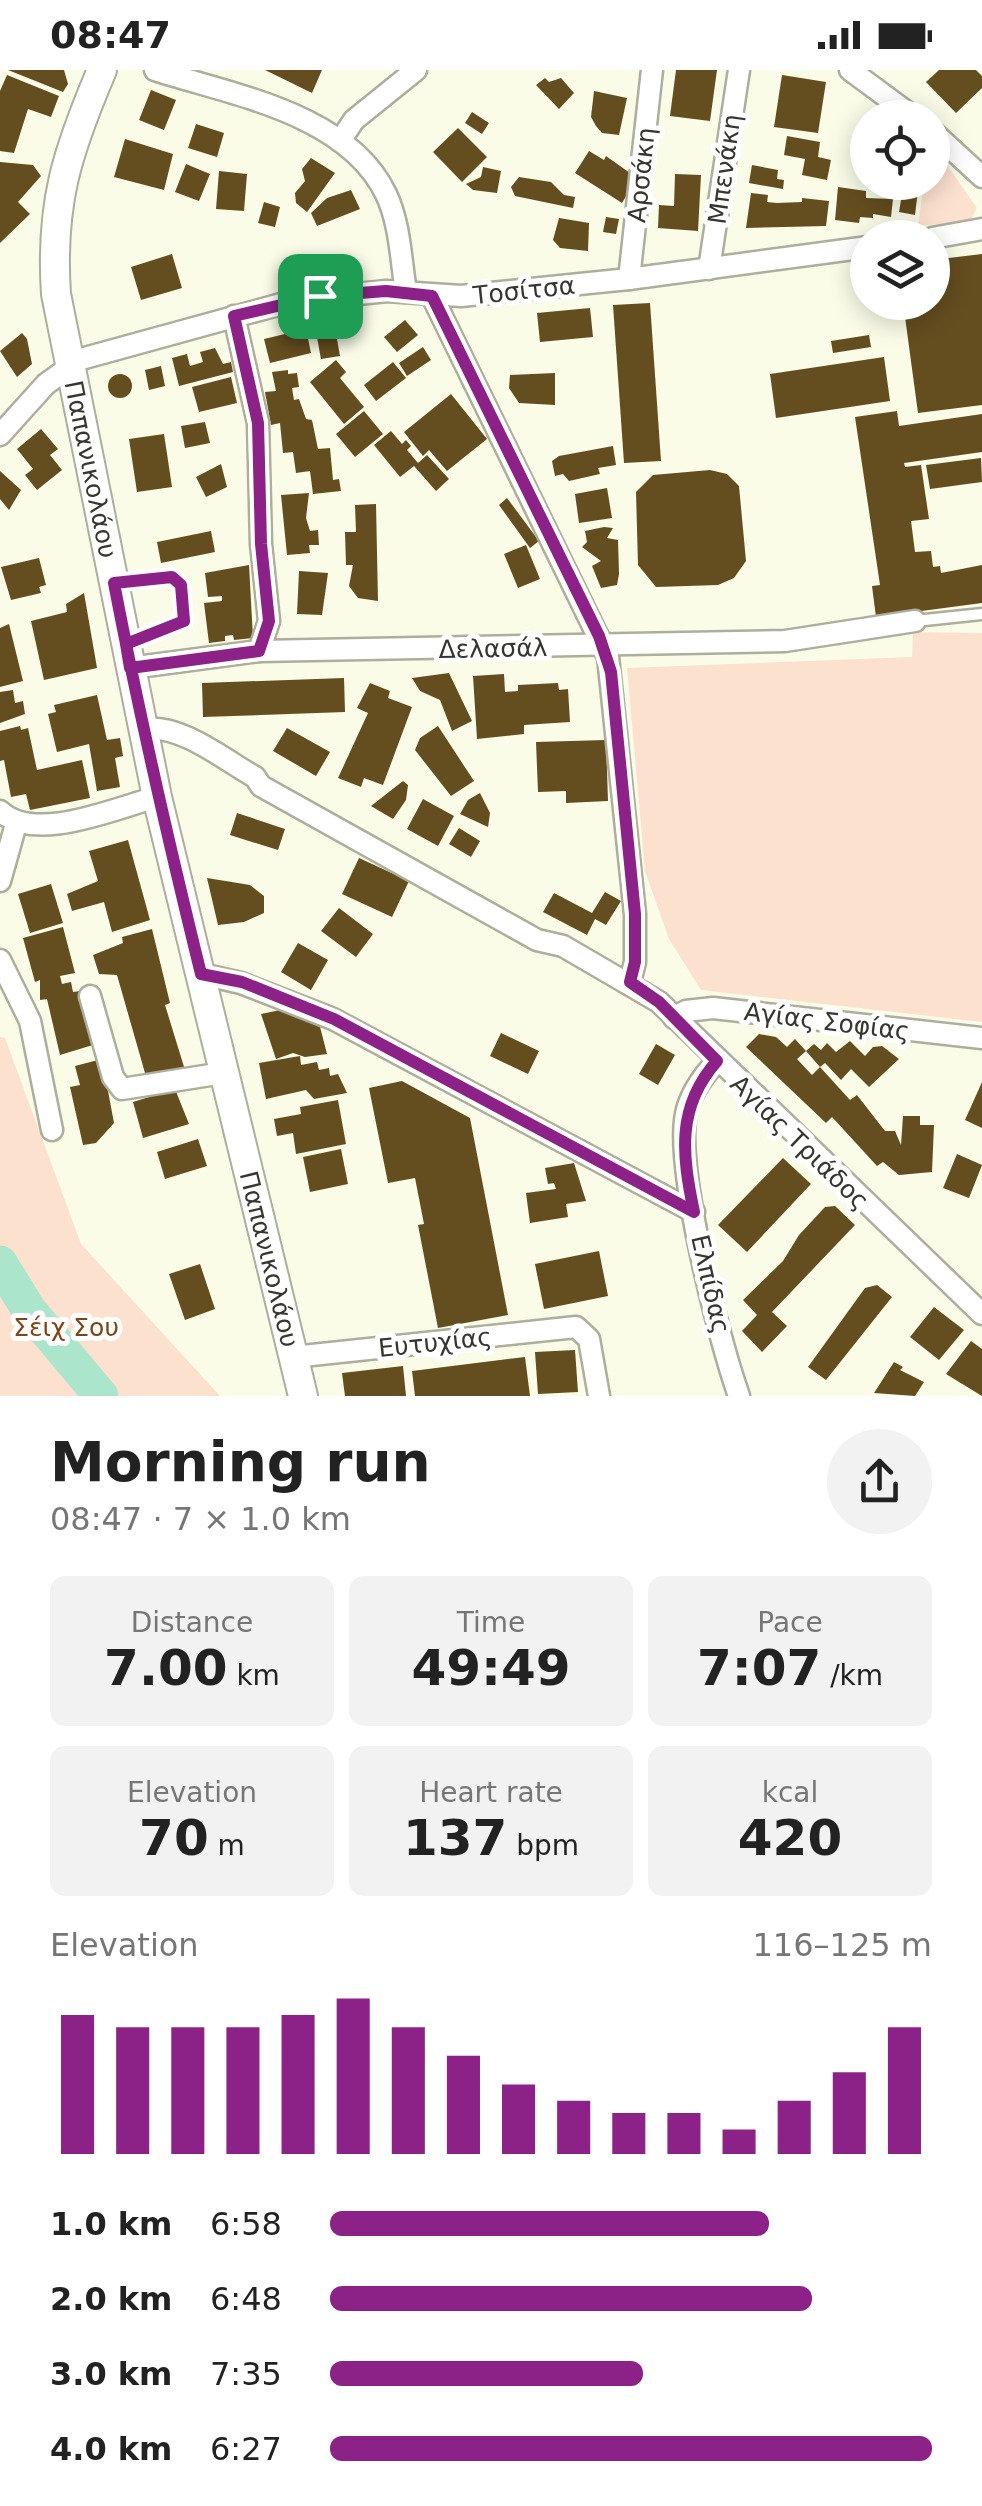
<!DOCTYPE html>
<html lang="en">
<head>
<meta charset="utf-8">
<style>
	:root { --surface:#fff; --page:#f2f2f2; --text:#222; --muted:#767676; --accent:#8c2287 }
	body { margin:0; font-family:"DejaVu Sans",sans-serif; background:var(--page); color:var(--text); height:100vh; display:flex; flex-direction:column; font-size:38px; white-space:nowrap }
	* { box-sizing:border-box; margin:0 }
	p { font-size:32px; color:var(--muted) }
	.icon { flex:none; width:55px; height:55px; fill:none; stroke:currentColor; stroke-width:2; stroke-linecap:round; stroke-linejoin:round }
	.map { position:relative; height:1326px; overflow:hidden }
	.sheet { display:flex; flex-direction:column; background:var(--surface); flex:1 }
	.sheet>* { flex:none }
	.controls { position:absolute; left:850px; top:30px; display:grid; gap:20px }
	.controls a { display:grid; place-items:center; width:100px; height:100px; border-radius:50%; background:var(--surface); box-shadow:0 5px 25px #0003; font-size:50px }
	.pin { position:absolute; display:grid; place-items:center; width:85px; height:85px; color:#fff; margin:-42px; border-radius:20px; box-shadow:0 5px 15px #0006 }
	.round { display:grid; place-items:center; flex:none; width:105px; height:105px; border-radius:52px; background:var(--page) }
	.head { display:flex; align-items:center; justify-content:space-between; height:170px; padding:0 50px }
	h1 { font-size:55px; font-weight:800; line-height:75px }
	.metrics { display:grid; grid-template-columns:repeat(3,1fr); gap:15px; height:170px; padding:10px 50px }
	.metrics div { display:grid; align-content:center; border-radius:15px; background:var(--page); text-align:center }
	.metrics b { font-size:50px; font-weight:800 }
	.metrics small { font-size:28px; font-weight:400 }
	.metrics p { font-size:28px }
	.chart { height:280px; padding:20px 50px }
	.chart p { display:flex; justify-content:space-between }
	.chart svg { width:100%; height:180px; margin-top:10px; stroke:var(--accent); stroke-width:6 }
	ul { padding:0 50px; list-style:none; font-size:32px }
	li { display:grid; grid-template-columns:160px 120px 1fr; align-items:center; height:75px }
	li i { height:25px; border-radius:12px; background:var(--accent) }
	.status { display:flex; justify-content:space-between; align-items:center; height:70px; padding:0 50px; background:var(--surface); direction:ltr }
	.status svg { height:28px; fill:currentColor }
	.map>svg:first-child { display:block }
	.green { fill:#fde1cf }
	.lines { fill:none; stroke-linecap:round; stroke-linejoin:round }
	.river { stroke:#abe5cb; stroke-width:35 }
	.building { fill:#644d1f }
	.lane-casing { stroke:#adae9c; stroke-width:15 }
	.street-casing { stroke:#adae9c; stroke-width:25 }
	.secondary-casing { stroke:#adae9c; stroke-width:32 }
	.lane { stroke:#fff; stroke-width:10 }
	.street { stroke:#fff; stroke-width:20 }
	.secondary { stroke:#fff; stroke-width:28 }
	.route-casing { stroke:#fff; stroke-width:20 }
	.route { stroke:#8c2287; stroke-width:12 }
	.labels { text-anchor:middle; stroke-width:10; stroke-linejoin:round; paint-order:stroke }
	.street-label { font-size:25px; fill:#35362e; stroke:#fff }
	.park-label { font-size:25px; fill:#804516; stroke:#fff }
</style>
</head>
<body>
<div class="status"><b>08:47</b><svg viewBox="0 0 49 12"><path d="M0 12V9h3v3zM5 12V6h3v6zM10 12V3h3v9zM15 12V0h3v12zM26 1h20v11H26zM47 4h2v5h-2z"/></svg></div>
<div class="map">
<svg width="982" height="1326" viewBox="0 0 982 1326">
	<rect width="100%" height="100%" fill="#fafce8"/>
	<g class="green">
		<path d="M 933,75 L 977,138 L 970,151 L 918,156 L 924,113 L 932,112 Z"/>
		<path d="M 913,562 L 982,563 L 982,952 L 701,920 L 669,869 L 645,801 L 627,598 L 912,587 Z"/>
		<path d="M 0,967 L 5,968 L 81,1174 L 220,1326 L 0,1326 Z"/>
	</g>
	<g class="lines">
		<path class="river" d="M 0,1193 L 29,1240 L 101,1326"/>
	</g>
	<g class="building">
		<path d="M 8,0 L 64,0 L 68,14 L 63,22 Z"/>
		<path d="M 265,0 L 322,0 L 312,23 Z"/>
		<path d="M 676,0 L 717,0 L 710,51 L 670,46 Z"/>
		<path d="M 939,0 L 976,0 L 982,6 L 982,18 L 956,43 L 926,12 Z"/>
		<path d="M 7,5 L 59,26 L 51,47 L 28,39 L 14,83 L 0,81 L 0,21 Z"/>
		<path d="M 782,5 L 826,12 L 818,63 L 774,57 Z"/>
		<path d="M 545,8 L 549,12 L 561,8 L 574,23 L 559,39 L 536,15 Z"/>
		<path d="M 151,20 L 176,30 L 164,60 L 139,50 Z"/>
		<path d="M 594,21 L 627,28 L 619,65 L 602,63 L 596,56 L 591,47 Z"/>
		<path d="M 870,40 L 889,47 L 868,48 L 868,85 L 854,79 Z"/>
		<path d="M 472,42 L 489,53 L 482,64 L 465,53 Z"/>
		<path d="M 196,54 L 224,63 L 217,87 L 188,78 Z"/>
		<path d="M 458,58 L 487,87 L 462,112 L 433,82 Z"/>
		<path d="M 787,66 L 820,72 L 818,87 L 831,90 L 827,110 L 802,105 L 805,89 L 784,85 Z"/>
		<path d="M 125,69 L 173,84 L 164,120 L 114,107 Z"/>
		<path d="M 589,81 L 604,90 L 606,86 L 637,108 L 622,133 L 575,103 Z"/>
		<path d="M 311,88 L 335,103 L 307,142 L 296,133 L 295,123 L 305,111 L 302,99 Z"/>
		<path d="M 0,92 L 33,95 L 41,106 L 18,132 L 30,144 L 0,173 Z"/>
		<path d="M 186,94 L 210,104 L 199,131 L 175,122 Z"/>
		<path d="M 752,95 L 778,100 L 777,109 L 784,110 L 783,119 L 749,113 Z"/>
		<path d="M 483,97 L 501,101 L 497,123 L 473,120 L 466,114 L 481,107 Z"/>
		<path d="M 219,101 L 247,104 L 244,141 L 216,139 Z"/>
		<path d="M 675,104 L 701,105 L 698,161 L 658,158 L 659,135 L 674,136 Z"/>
		<path d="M 519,107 L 551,112 L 564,125 L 575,127 L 573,138 L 515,126 L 511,117 Z"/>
		<path d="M 838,117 L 866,121 L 866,128 L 893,129 L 891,147 L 873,144 L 873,148 L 860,147 L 859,153 L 835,150 Z"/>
		<path d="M 903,118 L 918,120 L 915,145 L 899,142 Z"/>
		<path d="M 351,120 L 360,139 L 317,156 L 311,143 L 327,128 Z"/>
		<path d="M 751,123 L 768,125 L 767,132 L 777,133 L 802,132 L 802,128 L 829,131 L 826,156 L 746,158 Z"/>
		<path d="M 264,132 L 280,137 L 275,157 L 258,153 Z"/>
		<path d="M 606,147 L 619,149 L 616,164 L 603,162 Z"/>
		<path d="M 559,148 L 589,153 L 588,181 L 560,178 L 553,170 Z"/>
		<path d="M 172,184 L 182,218 L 141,230 L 131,197 Z"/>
		<path d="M 982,184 L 982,335 L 918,343 L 903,232 L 932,232 L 932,190 Z"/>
		<path d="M 650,233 L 661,391 L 624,393 L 613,235 Z"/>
		<path d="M 590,238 L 593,267 L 540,272 L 537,243 Z"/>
		<path d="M 405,250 L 418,265 L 397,282 L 384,267 Z"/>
		<path d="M 335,258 L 340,286 L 321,289 L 316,262 Z"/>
		<path d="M 306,259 L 311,283 L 270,293 L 264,269 Z"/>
		<path d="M 22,263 L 27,269 L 32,294 L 17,307 L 0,281 Z"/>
		<path d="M 869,265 L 871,277 L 833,283 L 831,271 Z"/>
		<path d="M 423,277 L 431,290 L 407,306 L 399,293 Z"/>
		<path d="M 215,278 L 223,294 L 231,292 L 233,302 L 179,316 L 172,288 L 187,284 L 190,296 L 203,292 L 200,282 Z"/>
		<path d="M 884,287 L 890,331 L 776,348 L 770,304 Z"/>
		<path d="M 336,290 L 346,302 L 340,308 L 364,337 L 344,354 L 310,312 Z"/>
		<path d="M 393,292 L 406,308 L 376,331 L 364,315 Z"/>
		<path d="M 161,296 L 165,316 L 149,320 L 145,300 Z"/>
		<path d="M 288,300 L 288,304 L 297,303 L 299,317 L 292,318 L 294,330 L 299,329 L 306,349 L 312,350 L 318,379 L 330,378 L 333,410 L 339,409 L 341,421 L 313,424 L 310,401 L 296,403 L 293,382 L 283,383 L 280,353 L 271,355 L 265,322 L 276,321 L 272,302 Z"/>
		<path d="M 555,303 L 555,335 L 519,333 L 509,318 L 510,305 Z"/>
		<circle cx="120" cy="316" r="12"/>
		<path d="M 231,307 L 237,333 L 199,342 L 192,317 Z"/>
		<path d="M 451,324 L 487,369 L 447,401 L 429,380 L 423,386 L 404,362 Z"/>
		<path d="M 364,341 L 383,364 L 355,387 L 336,364 Z"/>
		<path d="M 897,341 L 899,356 L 982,344 L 982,382 L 904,393 L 905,397 L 921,395 L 929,449 L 911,451 L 915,482 L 931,481 L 933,497 L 940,496 L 941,503 L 982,495 L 982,533 L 876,547 L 872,516 L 880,515 L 855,347 Z"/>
		<path d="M 205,352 L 210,373 L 185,378 L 181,356 Z"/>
		<path d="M 41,359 L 58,379 L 50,385 L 62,400 L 37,420 L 25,405 L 33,399 L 17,379 Z"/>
		<path d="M 391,361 L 402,374 L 406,370 L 411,376 L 407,380 L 418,393 L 427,385 L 449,409 L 436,421 L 414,396 L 400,407 L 374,375 Z"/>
		<path d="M 164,364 L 172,417 L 137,422 L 129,369 Z"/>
		<path d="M 613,376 L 616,395 L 598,398 L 600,404 L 569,411 L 563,404 L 555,406 L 552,391 L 559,386 Z"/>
		<path d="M 981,388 L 982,412 L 930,419 L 926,395 Z"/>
		<path d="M 221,394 L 227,417 L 206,427 L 196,407 Z"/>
		<path d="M 710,400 L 727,404 L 739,416 L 746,491 L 734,508 L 718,515 L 656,517 L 638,495 L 636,422 L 653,405 Z"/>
		<path d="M 0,401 L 21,420 L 9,440 L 0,429 Z"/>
		<path d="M 607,418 L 612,448 L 579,453 L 575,424 Z"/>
		<path d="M 309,423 L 306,448 L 310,461 L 318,460 L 319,475 L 309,475 L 310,483 L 287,485 L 281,425 Z"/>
		<path d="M 507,428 L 539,471 L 530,478 L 499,435 Z"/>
		<path d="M 376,434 L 378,531 L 358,528 L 349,516 L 353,495 L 346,495 L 345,462 L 356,462 L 355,435 Z"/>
		<path d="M 604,457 L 613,458 L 607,468 L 618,470 L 619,504 L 617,515 L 601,518 L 592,496 L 601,491 L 582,477 L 587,472 L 585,461 Z"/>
		<path d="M 211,461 L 215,482 L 161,493 L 157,472 Z"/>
		<path d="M 526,475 L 540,509 L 518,518 L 504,484 Z"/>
		<path d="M 39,488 L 46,515 L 39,517 L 41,523 L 11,530 L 1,497 Z"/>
		<path d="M 249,495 L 253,568 L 234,570 L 233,565 L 225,566 L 225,571 L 209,573 L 204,533 L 222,531 L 222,526 L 208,527 L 205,503 Z"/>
		<path d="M 299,501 L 328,503 L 322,545 L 297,544 Z"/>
		<path d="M 84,523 L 97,598 L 44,610 L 31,551 L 67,542 L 66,534 Z"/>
		<path d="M 9,554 L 23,611 L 0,617 L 0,558 Z"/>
		<path d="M 449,603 L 472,651 L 452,661 L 440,630 L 420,621 L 412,608 Z"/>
		<path d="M 504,604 L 505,622 L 518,621 L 518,615 L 558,613 L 559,620 L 568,619 L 570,652 L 524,655 L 524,664 L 477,669 L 473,606 Z"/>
		<path d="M 344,608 L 345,642 L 203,647 L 202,613 Z"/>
		<path d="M 370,613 L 390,621 L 388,628 L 412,637 L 383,715 L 364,708 L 361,717 L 338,708 L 368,643 L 357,638 Z"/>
		<path d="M 13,620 L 15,633 L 23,631 L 25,644 L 0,653 L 0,622 Z"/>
		<path d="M 97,625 L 107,670 L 120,668 L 123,686 L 115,688 L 120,717 L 97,721 L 89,674 L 57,682 L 48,644 L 56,642 L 54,635 Z"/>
		<path d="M 20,656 L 21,660 L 28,658 L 37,700 L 82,690 L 90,728 L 30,740 L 26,724 L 11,727 L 4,690 L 0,691 L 0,661 Z"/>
		<path d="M 438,656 L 474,711 L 451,726 L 415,680 L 420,668 Z"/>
		<path d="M 287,658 L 330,682 L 316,706 L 273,681 Z"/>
		<path d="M 606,670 L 608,731 L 566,733 L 566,721 L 538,722 L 536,672 Z"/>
		<path d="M 403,711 L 408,715 L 406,730 L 393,749 L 371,736 Z"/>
		<path d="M 480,723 L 490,743 L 488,757 L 460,744 L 468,730 Z"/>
		<path d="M 423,729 L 454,746 L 438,776 L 407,759 Z"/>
		<path d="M 237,743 L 285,759 L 278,780 L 230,765 Z"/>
		<path d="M 459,758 L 480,771 L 471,787 L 449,774 Z"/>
		<path d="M 128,770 L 150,850 L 112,862 L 104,832 L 72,841 L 67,824 L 98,811 L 89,781 Z"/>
		<path d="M 359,788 L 409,811 L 392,847 L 342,824 Z"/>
		<path d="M 207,808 L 250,815 L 264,826 L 264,843 L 244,852 L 218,855 Z"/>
		<path d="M 51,814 L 63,853 L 30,863 L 18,824 Z"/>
		<path d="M 605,822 L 621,831 L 606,855 L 595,849 L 587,865 L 543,842 L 554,823 L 592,843 Z"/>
		<path d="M 339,838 L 373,864 L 356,887 L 321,861 Z"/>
		<path d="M 63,857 L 75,903 L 60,906 L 62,914 L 71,912 L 73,922 L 80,921 L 96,974 L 60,985 L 47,929 L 40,930 L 40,910 L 35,912 L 23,868 Z"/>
		<path d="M 152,859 L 170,933 L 165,935 L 185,1000 L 147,1010 L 117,905 L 99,904 L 93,885 L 123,873 L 122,867 Z"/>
		<path d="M 298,873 L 328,890 L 311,920 L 281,902 Z"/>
		<path d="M 285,939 L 305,941 L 306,950 L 318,949 L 327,984 L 305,987 L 293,983 L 276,989 L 261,944 Z"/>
		<path d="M 501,963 L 539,981 L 528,1004 L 490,986 Z"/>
		<path d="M 759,964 L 776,967 L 787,977 L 795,969 L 806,981 L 797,989 L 812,1005 L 820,997 L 850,1030 L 857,1025 L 885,1061 L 895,1061 L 901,1075 L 903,1046 L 920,1046 L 920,1055 L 934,1055 L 932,1102 L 899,1105 L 883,1092 L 877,1096 L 832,1047 L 826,1053 L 746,977 Z"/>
		<path d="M 850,971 L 865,986 L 873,977 L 882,976 L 899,989 L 869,1017 L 851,999 L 841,1010 L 825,993 L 820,997 L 806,981 L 814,974 L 821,980 L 827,973 L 836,982 Z"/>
		<path d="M 656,974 L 675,985 L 658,1015 L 639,1004 Z"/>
		<path d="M 300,986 L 301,995 L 317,992 L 319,1000 L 329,998 L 330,1006 L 338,1004 L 347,1023 L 314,1029 L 306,1020 L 266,1029 L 259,993 Z"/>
		<path d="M 102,989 L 114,1053 L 96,1073 L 83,1075 L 70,1017 L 80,1015 L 75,996 Z"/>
		<path d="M 402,1011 L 470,1048 L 508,1245 L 438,1258 L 418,1155 L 424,1154 L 415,1108 L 388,1113 L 369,1018 Z"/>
		<path d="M 982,1012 L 982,1058 L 965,1050 Z"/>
		<path d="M 175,1019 L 189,1054 L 143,1068 L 133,1032 Z"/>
		<path d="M 338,1030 L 346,1074 L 296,1084 L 293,1063 L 277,1066 L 274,1049 L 301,1044 L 300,1037 Z"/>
		<path d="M 198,1069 L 207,1096 L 165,1109 L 157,1082 Z"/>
		<path d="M 341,1079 L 348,1114 L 310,1122 L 303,1087 Z"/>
		<path d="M 957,1084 L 982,1095 L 969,1128 L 943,1118 Z"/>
		<path d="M 783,1088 L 811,1114 L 747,1182 L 718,1155 Z"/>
		<path d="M 574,1093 L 586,1131 L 566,1134 L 568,1147 L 530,1153 L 526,1123 L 556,1119 L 554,1113 L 548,1114 L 545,1098 Z"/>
		<path d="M 835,1136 L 855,1155 L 772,1242 L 787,1256 L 762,1282 L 742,1261 L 757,1245 L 743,1230 L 783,1191 L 799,1165 L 825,1137 Z"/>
		<path d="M 599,1181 L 608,1226 L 544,1239 L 535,1194 Z"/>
		<path d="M 200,1194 L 215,1239 L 185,1250 L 169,1204 Z"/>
		<path d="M 877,1215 L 892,1227 L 826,1310 L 808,1297 L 865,1218 Z"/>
		<path d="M 934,1237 L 964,1260 L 939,1290 L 910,1267 Z"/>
		<path d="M 971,1271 L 982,1279 L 982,1326 L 946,1304 Z"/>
		<path d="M 575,1280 L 578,1322 L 538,1324 L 535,1282 Z"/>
		<path d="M 525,1287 L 530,1326 L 415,1326 L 412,1301 Z"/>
		<path d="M 894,1292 L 903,1297 L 900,1300 L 924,1312 L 915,1326 L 874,1323 Z"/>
		<path d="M 403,1296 L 406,1326 L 345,1326 L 342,1303 Z"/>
	</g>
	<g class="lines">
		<defs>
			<g id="lane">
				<path d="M 114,513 L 172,507 L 181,515 L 182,554 L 128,573"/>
				<path d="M 915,551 L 982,544"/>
			</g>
			<g id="street">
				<path d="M 155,0 C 232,25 347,43 386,124 C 400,153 401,191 406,222"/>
				<path d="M 850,0 L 915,48"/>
				<path d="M 932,61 L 982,107"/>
				<path d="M 340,71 L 354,50 L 416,0"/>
				<path d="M 932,168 L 982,159"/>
				<path d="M 709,199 L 739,0"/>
				<path d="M 629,209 L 652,0"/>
				<path d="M 432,226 L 608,587 L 635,844 L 635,892 L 630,912"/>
				<path d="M 234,246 L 258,353 L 261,474 L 269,551 L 259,581"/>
				<path d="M 0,365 L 46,314 L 81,289 L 292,231 L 387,221 L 461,226 L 629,209 L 868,177"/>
				<path d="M 130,598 L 259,581 L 785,571 L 915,551"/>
				<path d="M 144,659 C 181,654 223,689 255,707 L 261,716 L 537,870 L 563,876 L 659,932 L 982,1244"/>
				<path d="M 0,741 C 35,774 115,738 157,727"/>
				<path d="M 0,811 L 16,754"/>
				<path d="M 0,890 L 30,951 L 52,1060"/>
				<path d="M 201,904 L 241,913 L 333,949 L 694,1142"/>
				<path d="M 90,926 L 113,1007 L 122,1019 L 223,1003"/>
				<path d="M 674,948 L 686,941 L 713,938 L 982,968"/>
				<path d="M 717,991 C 703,1006 690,1023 686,1044 C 675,1098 719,1270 739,1326"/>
				<path d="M 293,1287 L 576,1257 L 589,1269 L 599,1326"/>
			</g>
			<g id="secondary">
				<path id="s1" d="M 102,0 C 67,82 50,134 56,224 L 157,727 L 303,1326"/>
			</g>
		</defs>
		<use href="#lane" class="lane-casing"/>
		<use href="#street" class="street-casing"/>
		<use href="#secondary" class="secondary-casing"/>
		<use href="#lane" class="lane"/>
		<use href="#street" class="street"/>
		<use href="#secondary" class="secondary"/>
	</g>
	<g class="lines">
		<defs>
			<path id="route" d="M 320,226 L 234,246 L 258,353 L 261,474 L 269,551 L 259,581 L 130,598 L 126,574 L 184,551 L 181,515 L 172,507 L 114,513 C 139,644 169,774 201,904 L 242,912 L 334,949 L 694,1142 C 682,1085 676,1037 717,991 L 659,932 L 630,912 L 635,892 L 635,844 L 611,602 L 599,566 L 432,226 L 386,221 L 320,226"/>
		</defs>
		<use href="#route" class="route-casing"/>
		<use href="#route" class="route"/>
	</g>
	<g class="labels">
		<g class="street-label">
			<text transform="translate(724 99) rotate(-82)" y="9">Μπενάκη</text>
			<text transform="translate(641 105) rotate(-84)" y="9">Αρσάκη</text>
			<text transform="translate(524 220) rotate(-6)" y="9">Τοσίτσα</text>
			<text dy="9" stroke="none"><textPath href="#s1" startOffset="410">Παπανικολάου</textPath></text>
			<text transform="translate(493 578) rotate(-1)" y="9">Δελασάλ</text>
			<text transform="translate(827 951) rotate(7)" y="9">Αγίας Σοφίας</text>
			<text transform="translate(800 1072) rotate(44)" y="9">Αγίας Τριάδος</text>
			<text dy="9" stroke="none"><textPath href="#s1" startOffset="1220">Παπανικολάου</textPath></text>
			<text transform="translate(711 1214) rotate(77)" y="9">Ελπίδας</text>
			<text transform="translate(435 1272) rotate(-6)" y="9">Ευτυχίας</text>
		</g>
		<g class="park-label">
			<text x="66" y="1266">Σέιχ Σου</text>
		</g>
	</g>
</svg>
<div class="controls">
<a><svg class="icon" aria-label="locate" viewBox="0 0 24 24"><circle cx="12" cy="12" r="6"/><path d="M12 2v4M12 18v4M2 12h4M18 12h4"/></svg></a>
<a><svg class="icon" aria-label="layers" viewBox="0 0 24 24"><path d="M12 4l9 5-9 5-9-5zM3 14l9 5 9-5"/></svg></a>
</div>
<div class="pin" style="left:320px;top:226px;background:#1e9e55"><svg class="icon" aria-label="arrive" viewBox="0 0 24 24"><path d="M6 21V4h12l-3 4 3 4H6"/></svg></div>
</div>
<section class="sheet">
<div class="head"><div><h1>Morning run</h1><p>08:47 · 7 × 1.0 km</p></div><a class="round"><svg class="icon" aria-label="share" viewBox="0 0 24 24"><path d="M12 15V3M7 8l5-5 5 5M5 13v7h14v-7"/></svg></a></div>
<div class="metrics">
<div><p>Distance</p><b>7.00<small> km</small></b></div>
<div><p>Time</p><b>49:49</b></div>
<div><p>Pace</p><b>7:07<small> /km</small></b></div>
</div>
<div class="metrics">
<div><p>Elevation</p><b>70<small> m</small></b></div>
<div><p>Heart rate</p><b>137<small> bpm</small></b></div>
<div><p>kcal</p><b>420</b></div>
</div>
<div class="chart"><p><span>Elevation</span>116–125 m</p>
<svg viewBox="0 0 160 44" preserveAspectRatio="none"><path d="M5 44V10M15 44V13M25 44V13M35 44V13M45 44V10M55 44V6M65 44V13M75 44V20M85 44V27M95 44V31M105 44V34M115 44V34M125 44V38M135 44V31M145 44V24M155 44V13"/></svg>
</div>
<ul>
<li><b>1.0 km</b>6:58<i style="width:73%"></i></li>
<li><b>2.0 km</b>6:48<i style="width:80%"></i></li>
<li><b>3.0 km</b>7:35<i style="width:52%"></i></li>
<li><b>4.0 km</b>6:27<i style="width:100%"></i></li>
</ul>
</section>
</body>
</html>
